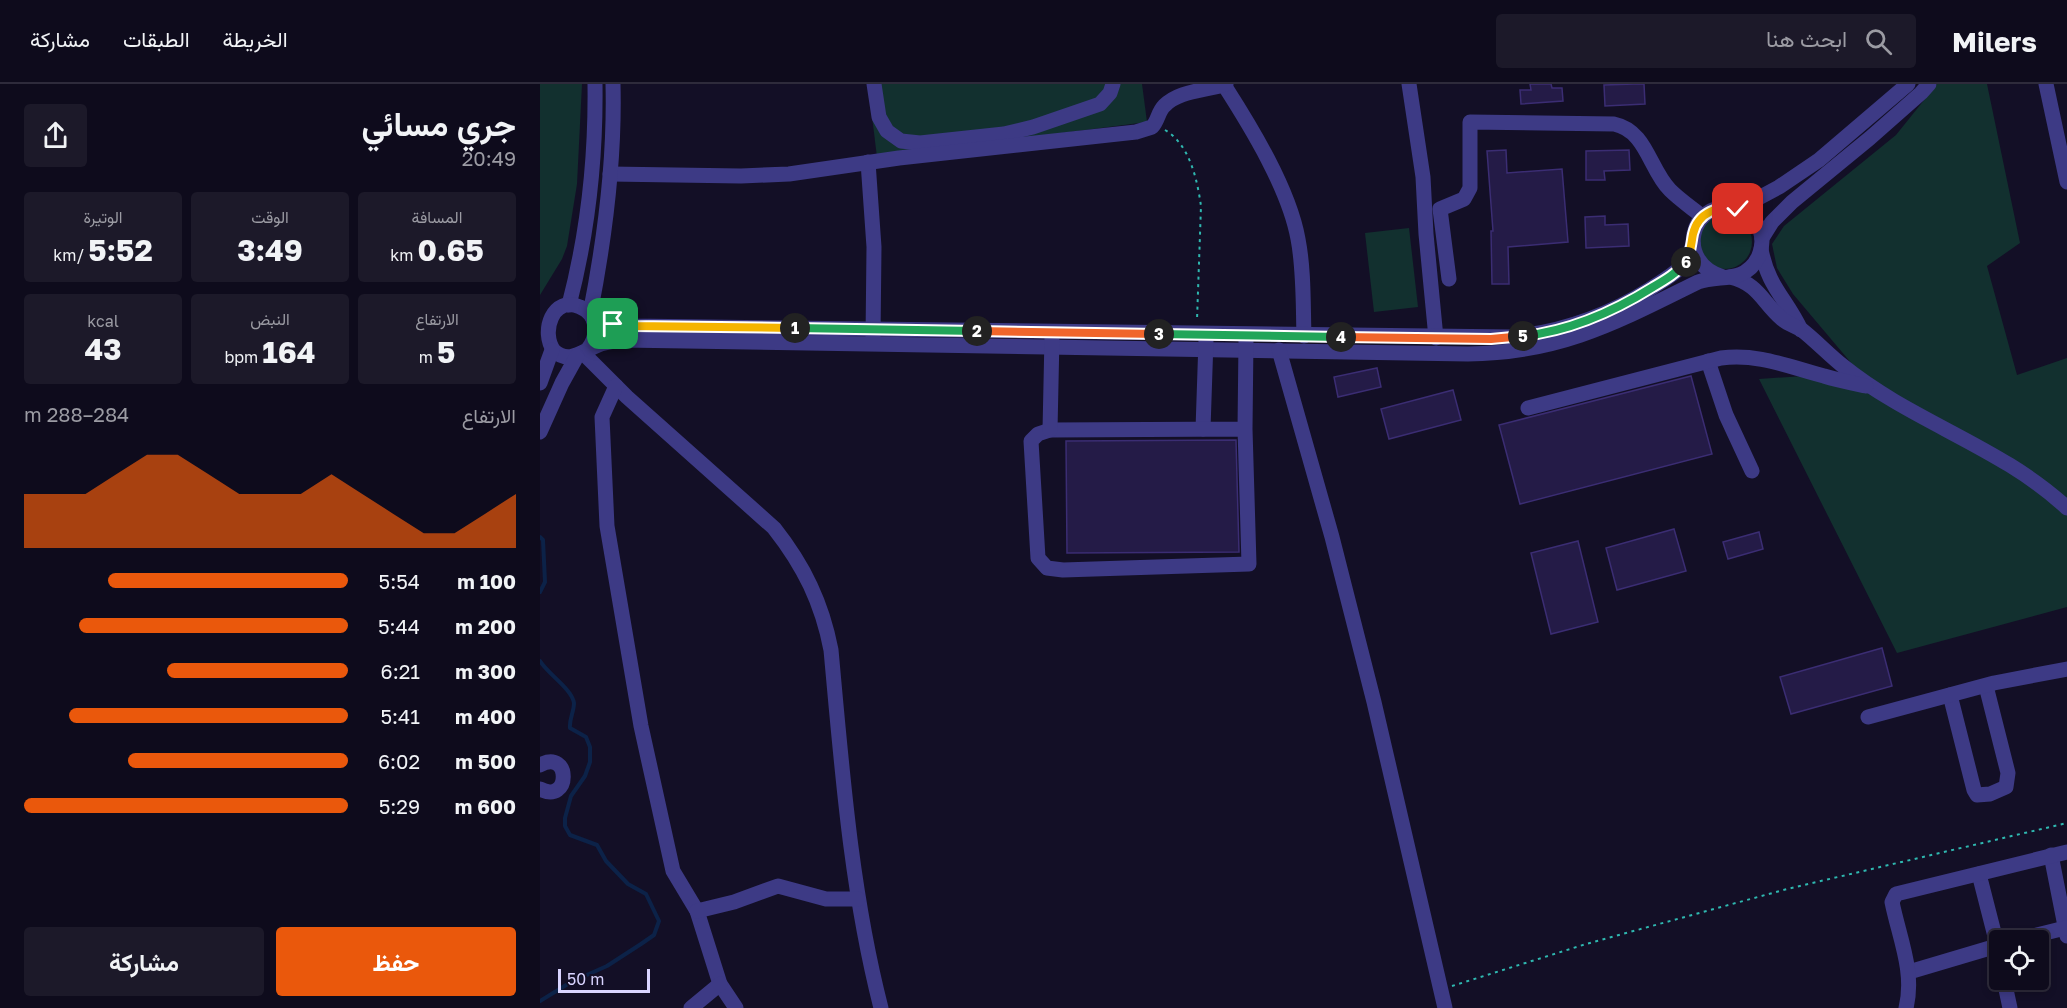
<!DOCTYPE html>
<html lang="ar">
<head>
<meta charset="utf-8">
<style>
	:root { --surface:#0e0b1c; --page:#1c1929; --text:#f1f3f6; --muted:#9b9ba3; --line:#2e2b3b; --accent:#ea580c }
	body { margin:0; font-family:"Golos Text",Vazirmatn,sans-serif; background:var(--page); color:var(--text); direction:rtl; height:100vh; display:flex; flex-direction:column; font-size:22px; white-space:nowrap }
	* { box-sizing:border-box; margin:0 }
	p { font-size:20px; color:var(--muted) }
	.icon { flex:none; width:33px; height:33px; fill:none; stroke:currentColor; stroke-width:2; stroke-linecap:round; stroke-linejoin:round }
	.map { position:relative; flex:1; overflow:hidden; direction:ltr }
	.panel { display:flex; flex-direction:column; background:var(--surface); width:540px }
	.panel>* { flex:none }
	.fabs { position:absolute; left:1449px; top:846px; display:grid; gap:12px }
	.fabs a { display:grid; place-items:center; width:60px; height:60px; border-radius:6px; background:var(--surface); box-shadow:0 3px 9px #0003,0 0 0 2px var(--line); font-size:30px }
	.scale { position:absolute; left:18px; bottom:15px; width:92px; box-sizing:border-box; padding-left:6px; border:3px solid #d9d4ff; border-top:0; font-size:16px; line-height:21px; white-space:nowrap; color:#d9d4ff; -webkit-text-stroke:4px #130f26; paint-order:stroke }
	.pin { position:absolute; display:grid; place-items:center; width:51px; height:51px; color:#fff; margin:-26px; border-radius:12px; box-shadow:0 3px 9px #0006 }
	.km { position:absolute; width:30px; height:30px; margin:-15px; border-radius:50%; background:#222; color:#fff; font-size:16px; line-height:30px; text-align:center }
	.round { display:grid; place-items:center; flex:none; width:63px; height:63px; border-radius:6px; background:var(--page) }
	.head { display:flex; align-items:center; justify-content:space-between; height:102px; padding:0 24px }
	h1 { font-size:33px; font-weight:700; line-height:45px }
	.figures { display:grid; grid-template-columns:repeat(3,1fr); gap:9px; height:102px; padding:6px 24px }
	.figures div { display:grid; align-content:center; border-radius:6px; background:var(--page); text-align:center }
	.figures b { font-size:30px; font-weight:700 }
	.figures small { font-size:16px; font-weight:400 }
	.figures p { font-size:16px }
	.chart { height:168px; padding:12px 24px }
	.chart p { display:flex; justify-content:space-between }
	.chart svg { width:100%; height:108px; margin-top:6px; fill:var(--accent); opacity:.7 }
	.action { display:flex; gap:12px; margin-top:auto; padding:12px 24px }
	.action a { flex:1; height:69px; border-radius:6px; background:var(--accent); color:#fff; font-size:24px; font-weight:700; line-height:69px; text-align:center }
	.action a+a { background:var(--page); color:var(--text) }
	ul { padding:0 24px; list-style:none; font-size:20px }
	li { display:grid; grid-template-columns:96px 72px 1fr; align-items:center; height:45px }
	li i { height:15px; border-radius:8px; background:var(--accent) }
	header { display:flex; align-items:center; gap:36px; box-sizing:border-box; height:84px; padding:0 30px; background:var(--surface); border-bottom:2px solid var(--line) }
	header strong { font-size:28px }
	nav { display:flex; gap:33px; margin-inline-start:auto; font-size:21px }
	.search { width:420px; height:54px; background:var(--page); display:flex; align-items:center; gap:15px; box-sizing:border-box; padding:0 21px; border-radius:6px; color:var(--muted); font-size:22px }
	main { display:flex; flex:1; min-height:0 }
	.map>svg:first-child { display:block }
	.green { fill:#12302f }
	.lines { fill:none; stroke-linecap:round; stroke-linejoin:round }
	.stream { stroke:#0c2248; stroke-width:4 }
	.building { fill:#241b47; stroke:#3b2d73; stroke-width:1.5 }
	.path { stroke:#2fb8b0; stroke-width:2; stroke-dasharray:3 4.5; stroke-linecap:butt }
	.minor { stroke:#3d3a85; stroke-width:15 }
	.split-1-casing { stroke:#fff; stroke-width:12 }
	.split-2-casing { stroke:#fff; stroke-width:12 }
	.split-3-casing { stroke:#fff; stroke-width:12 }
	.split-4-casing { stroke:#fff; stroke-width:12 }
	.split-5-casing { stroke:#fff; stroke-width:12 }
	.split-6-casing { stroke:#fff; stroke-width:12 }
	.split-7-casing { stroke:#fff; stroke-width:12 }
	.split-1 { stroke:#f5b400; stroke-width:8 }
	.split-2 { stroke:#22a559; stroke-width:8 }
	.split-3 { stroke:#f0652b; stroke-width:8 }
	.split-4 { stroke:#22a559; stroke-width:8 }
	.split-5 { stroke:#f0652b; stroke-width:8 }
	.split-6 { stroke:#22a559; stroke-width:8 }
	.split-7 { stroke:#f5b400; stroke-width:8 }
</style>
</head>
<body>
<header>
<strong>Milers</strong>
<div class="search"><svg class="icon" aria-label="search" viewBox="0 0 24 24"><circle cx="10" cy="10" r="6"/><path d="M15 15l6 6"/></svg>ابحث هنا</div>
<nav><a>الخريطة</a><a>الطبقات</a><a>مشاركة</a></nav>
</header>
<main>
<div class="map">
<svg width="1527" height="924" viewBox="0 0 1527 924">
	<rect width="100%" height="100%" fill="#130f26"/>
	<g class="green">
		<path d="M 0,0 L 42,0 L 37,100 L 27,162 L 22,175 L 0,211 Z"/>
		<path d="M 328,0 L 602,0 L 607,38 L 337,73 Z"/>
		<path d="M 1397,0 L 1447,0 L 1480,159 L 1447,182 L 1477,291 L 1527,274 L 1527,523 L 1357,569 L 1219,295 L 1280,291 L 1323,293 L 1253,210 L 1237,184 L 1232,160 L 1244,142 L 1356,51 Z"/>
		<circle cx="1185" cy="158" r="27"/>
		<path d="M 869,144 L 878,223 L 834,228 L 825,149 Z"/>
	</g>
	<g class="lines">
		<g class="stream">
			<path d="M 0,453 L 3,456 L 5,498 L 0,508"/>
			<path d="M 0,577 C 8,590 32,605 34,619 C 34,628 29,635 30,644 L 46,653 L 50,663 L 50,678 L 45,692 L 31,712 L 25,734 L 25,742 L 30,751 L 57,761 L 66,777 L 88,800 L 106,810 L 119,837 L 114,851 L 101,860 L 67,882 L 31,898 L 0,917"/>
		</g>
	</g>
	<g class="building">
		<path d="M 990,0 L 1011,0 L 1012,4 L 1022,4 L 1023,17 L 981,20 L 980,6 L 991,6 Z"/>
		<path d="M 1094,0 L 1104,0 L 1105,20 L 1065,22 L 1064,1 Z"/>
		<path d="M 966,66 L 967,89 L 1022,85 L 1028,158 L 968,163 L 969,200 L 952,200 L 951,147 L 953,147 L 947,67 Z"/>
		<path d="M 1089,66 L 1090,86 L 1064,87 L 1065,96 L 1046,96 L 1046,67 Z"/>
		<path d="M 1065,132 L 1065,141 L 1088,140 L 1089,162 L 1046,164 L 1045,133 Z"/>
		<path d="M 837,284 L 841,303 L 798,313 L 794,293 Z"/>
		<path d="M 1151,292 L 1172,370 L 980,420 L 959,341 Z"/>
		<path d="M 913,306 L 921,336 L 849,355 L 841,325 Z"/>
		<path d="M 696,356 L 699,468 L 527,469 L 526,357 Z"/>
		<path d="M 1134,445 L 1146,487 L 1077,506 L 1066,464 Z"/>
		<path d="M 1219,448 L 1223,465 L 1188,475 L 1183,458 Z"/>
		<path d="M 1038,457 L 1058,538 L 1011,550 L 991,469 Z"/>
		<path d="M 1342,564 L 1352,602 L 1251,630 L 1240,593 Z"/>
	</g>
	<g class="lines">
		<g class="path">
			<path d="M 625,46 C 650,61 657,95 661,122 L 657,236"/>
			<path d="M 912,902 L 1046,860 L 1247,805 L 1527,739"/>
		</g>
		<g class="minor">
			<path d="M 334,0 L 339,33 L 347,47 L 361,57 L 380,59 L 464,50 L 493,43 L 560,20 L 570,9 L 573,0"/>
			<path d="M 869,0 L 883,93 L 886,150 L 896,254"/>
			<path d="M 1506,0 L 1527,98"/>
			<path d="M 684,1 C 711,43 749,105 758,155 C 764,186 763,220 764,252"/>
			<path d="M 328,78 L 334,163 L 333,254"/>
			<path d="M 70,90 L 201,92 L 249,90 L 359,74 L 596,48 L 612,43 C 618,37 618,28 624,22 C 639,6 667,7 686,0"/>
			<path d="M 1198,125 L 1239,103 L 1279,76 L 1368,0"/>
			<path d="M 1222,154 L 1232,138 L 1252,118 L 1330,54 L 1381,9 L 1389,0"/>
			<path d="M 1221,165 C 1228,203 1246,214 1261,246"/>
			<path d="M 1190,193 C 1219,200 1222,218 1242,235 C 1248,240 1255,242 1262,246 C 1276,257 1289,271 1303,282 C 1372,338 1462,363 1527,424"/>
			<path d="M 909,195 L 900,125 L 924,115 L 930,104 L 930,38 L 1074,40 C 1107,47 1109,85 1130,106 C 1140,116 1152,124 1163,133"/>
			<path d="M 29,221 C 48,148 56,75 55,0"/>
			<path d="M 50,230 C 65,154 75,77 73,0"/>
			<path d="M 53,235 L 91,242 L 971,253 C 1021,248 1067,232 1110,205 C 1131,191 1145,186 1153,160"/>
			<path d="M 48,265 C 59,251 58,230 40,223 C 13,211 0,248 14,267 C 29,280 41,268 56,262 C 64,258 73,257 83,256 L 928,270 C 1021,269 1077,238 1158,198 C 1172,193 1186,195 1199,191 C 1217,184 1226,164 1220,146 C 1215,134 1205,126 1193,124 C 1150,116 1135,179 1183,193"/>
			<path d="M 739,266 L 792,453 L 834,618 L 905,924"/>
			<path d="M 43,269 L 87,313 L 234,444 C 264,482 282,519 291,566 C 302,686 311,807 341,924"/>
			<path d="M 1168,277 L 1186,331 L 1212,387"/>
			<path d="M 0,299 L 12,266"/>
			<path d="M 76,302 L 62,333 L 67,442 L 101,642 L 133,787 L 157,827 L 180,900 L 196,924"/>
			<path d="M 988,324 L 1181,274 C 1218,269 1249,283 1284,292 C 1297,296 1312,299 1326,302"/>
			<path d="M 663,345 L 666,256"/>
			<path d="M 705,345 L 510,346 L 498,350 L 491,357 L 498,474 L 507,484 L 523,486 L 709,480 L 705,345 L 706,256"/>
			<path d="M 510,346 L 512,253"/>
			<path d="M 0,348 L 22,299 L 37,272"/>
			<path d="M 1410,611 L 1434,706 L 1437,711 L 1450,710 L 1466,703 L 1468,689 L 1446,602"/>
			<path d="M 1328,633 L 1454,599 L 1527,585"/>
			<path d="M 0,681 C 31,664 31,721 0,705"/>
			<path d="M 1511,771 L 1527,852"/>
			<path d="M 1439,790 L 1460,872"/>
			<path d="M 157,827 L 194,818 L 238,802 L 286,815 L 318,815"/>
			<path d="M 1477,856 L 1525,844"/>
			<path d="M 1369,888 L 1460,861"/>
			<path d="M 1464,896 L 1470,924"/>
			<path d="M 151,924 L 180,900"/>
			<path d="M 1366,924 C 1375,888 1359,853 1352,818 L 1356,810 L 1527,768"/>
		</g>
	</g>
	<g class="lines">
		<defs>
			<path id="split-1" d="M 73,240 L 91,242 L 255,244"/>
			<path id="split-2" d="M 255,244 L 437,247"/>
			<path id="split-3" d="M 437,247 L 619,250"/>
			<path id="split-4" d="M 619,250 L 801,253"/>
			<path id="split-5" d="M 801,253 L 951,255 L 983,252"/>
			<path id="split-6" d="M 983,252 C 1030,247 1073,228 1113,203 C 1125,196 1137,189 1146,178"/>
			<path id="split-7" d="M 1146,178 C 1151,169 1151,160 1153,150 C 1158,128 1179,121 1198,125"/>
		</defs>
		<use href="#split-1" class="split-1-casing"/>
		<use href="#split-2" class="split-2-casing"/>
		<use href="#split-3" class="split-3-casing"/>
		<use href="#split-4" class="split-4-casing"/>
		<use href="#split-5" class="split-5-casing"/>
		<use href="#split-6" class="split-6-casing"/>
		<use href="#split-7" class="split-7-casing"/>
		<use href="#split-1" class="split-1"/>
		<use href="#split-2" class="split-2"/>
		<use href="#split-3" class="split-3"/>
		<use href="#split-4" class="split-4"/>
		<use href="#split-5" class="split-5"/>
		<use href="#split-6" class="split-6"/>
		<use href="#split-7" class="split-7"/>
	</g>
</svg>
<div class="fabs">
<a><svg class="icon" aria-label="locate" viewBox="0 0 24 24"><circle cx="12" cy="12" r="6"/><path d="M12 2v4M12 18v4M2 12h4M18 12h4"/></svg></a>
</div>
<div class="scale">50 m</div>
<div class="pin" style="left:73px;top:240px;background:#1e9e55"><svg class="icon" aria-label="arrive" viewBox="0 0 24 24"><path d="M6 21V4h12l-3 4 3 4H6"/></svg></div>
<div class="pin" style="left:1198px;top:125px;background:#d93025"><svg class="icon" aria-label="check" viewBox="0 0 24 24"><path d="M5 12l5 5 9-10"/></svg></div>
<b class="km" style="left:255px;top:244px">1</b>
<b class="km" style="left:437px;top:247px">2</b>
<b class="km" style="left:619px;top:250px">3</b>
<b class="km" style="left:801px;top:253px">4</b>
<b class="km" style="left:983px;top:252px">5</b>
<b class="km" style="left:1146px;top:178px">6</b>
</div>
<section class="panel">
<div class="head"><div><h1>جري مسائي</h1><p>20:49</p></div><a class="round"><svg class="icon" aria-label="share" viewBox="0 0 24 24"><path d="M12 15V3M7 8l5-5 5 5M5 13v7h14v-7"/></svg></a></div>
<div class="figures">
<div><p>المسافة</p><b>0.65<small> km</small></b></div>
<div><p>الوقت</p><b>3:49</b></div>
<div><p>الوتيرة</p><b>5:52<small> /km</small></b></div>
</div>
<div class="figures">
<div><p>الارتفاع</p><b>5<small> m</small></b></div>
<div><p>النبض</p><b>164<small> bpm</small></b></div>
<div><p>kcal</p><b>43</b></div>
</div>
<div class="chart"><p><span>الارتفاع</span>284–288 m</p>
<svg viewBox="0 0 160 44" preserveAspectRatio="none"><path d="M0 44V22L10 22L20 22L30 14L40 6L50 6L60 14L70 22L80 22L90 22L100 14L110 22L120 30L130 38L140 38L150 30L160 22V44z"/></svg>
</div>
<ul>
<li><b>100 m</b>5:54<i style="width:74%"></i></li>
<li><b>200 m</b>5:44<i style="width:83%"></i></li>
<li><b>300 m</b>6:21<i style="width:56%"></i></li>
<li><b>400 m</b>5:41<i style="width:86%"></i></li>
<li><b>500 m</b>6:02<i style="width:68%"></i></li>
<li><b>600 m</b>5:29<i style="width:100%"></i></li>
</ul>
<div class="action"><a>حفظ</a><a>مشاركة</a></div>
</section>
</main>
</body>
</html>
